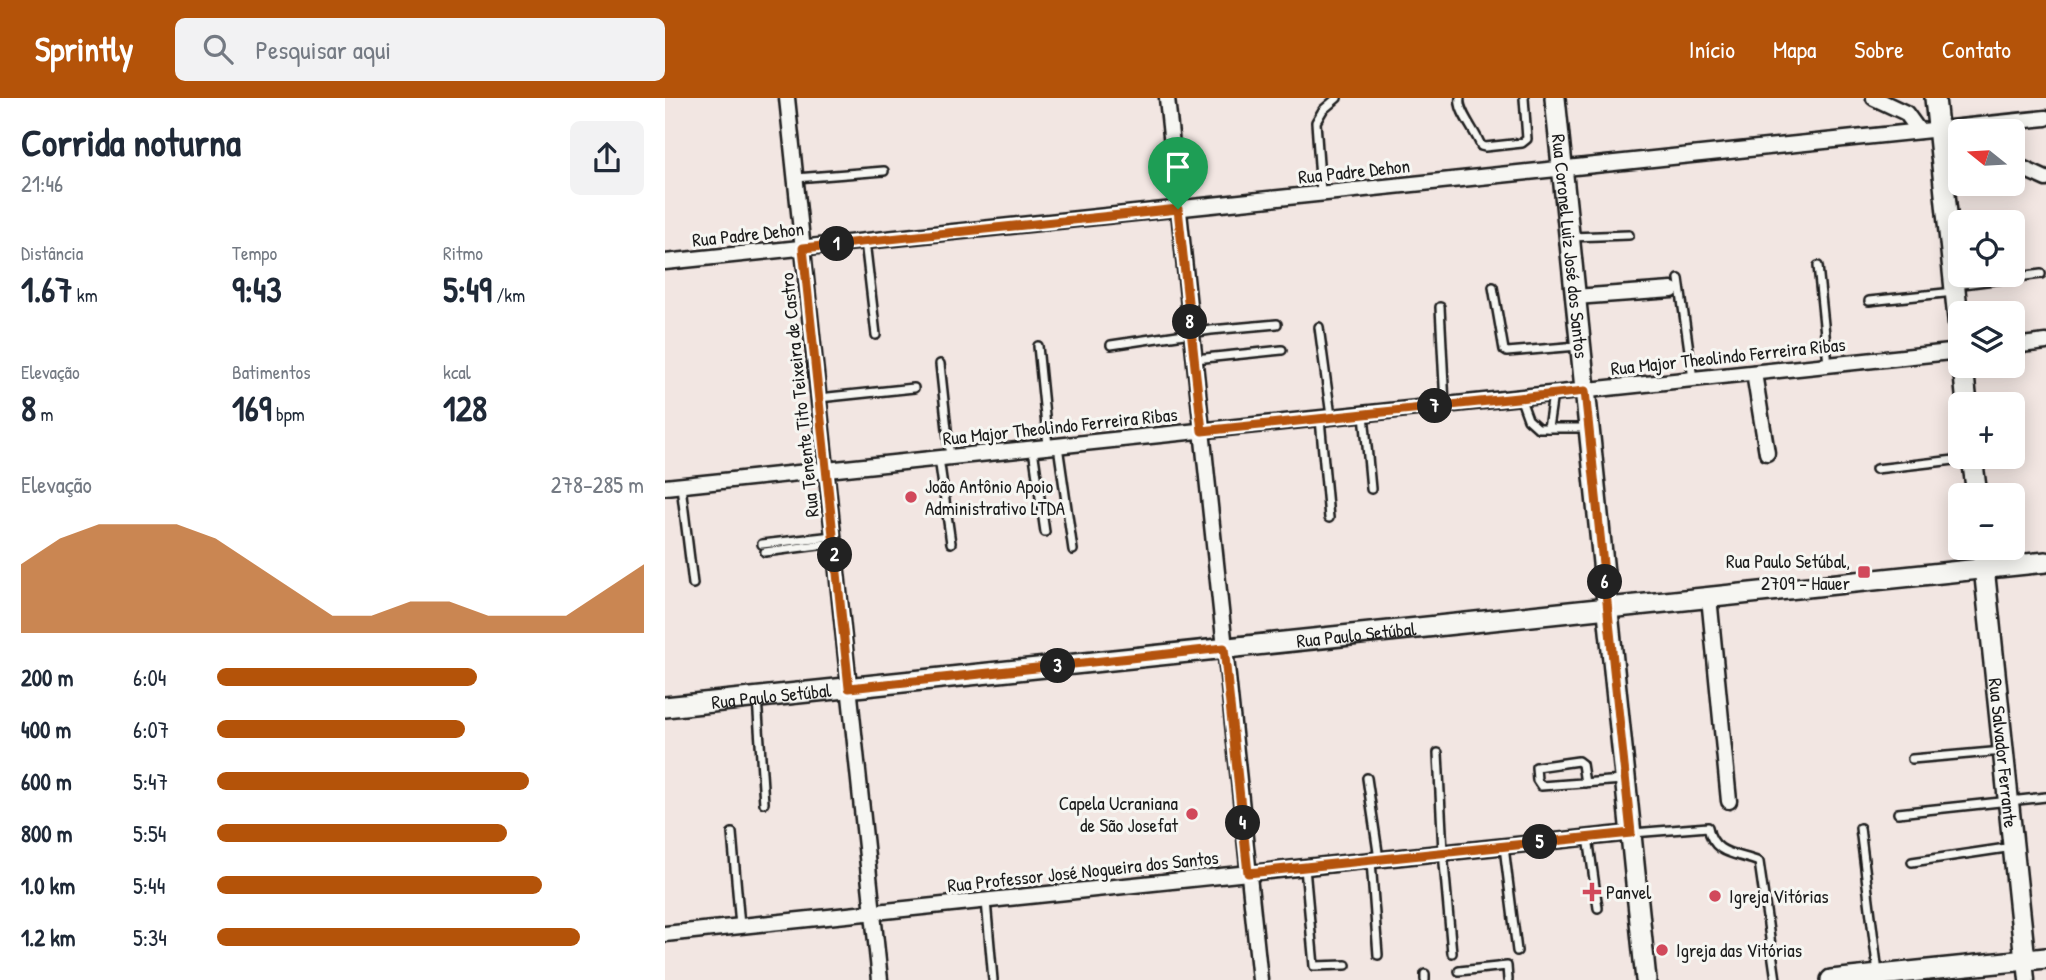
<!DOCTYPE html>
<html lang="pt">
<head>
<meta charset="utf-8">
<style>
	:root { --surface:#fff; --page:#f2f2f3; --text:#1f2937; --muted:#747a83; --accent:#b45309 }
	body { margin:0; font-family:"Patrick Hand",sans-serif; background:var(--page); color:var(--text); height:100vh; display:flex; flex-direction:column; font-size:26px; white-space:nowrap }
	* { box-sizing:border-box; margin:0 }
	p { font-size:23px; color:var(--muted) }
	.icon { flex:none; width:38px; height:38px; fill:none; stroke:currentColor; stroke-width:2; stroke-linecap:round; stroke-linejoin:round }
	.map { position:relative; flex:1; overflow:hidden }
	.details { display:flex; flex-direction:column; background:var(--surface); width:665px }
	.details>* { flex:none }
	.needle { width:46px; rotate:288deg }
	.tools { position:absolute; left:1283px; top:21px; display:grid; gap:14px }
	.tools a { display:grid; place-items:center; width:77px; height:77px; border-radius:10px; background:var(--surface); box-shadow:0 4px 18px #0003; font-size:35px }
	.pin { position:absolute; display:grid; place-items:center; width:60px; height:60px; color:#fff; margin:-72px -30px; border-radius:50% 50% 50% 0; rotate:-45deg; box-shadow:0 0 7px #0007 }
	.pin .icon { rotate:45deg }
	.km { position:absolute; width:35px; height:35px; margin:-18px; border-radius:50%; background:#222; color:#fff; font-size:19px; line-height:35px; text-align:center }
	.round { display:grid; place-items:center; flex:none; width:74px; height:74px; border-radius:10px; background:var(--page) }
	.head { display:flex; align-items:center; justify-content:space-between; height:119px; padding:0 21px }
	h1 { font-size:38px; font-weight:800; line-height:52px }
	.metrics { display:grid; grid-template-columns:repeat(3,1fr); gap:10px; height:119px; padding:7px 21px }
	.metrics div { display:grid; align-content:center }
	.metrics b { font-size:35px; font-weight:800 }
	.metrics small { font-size:19px; font-weight:400 }
	.metrics p { font-size:19px }
	.chart { height:196px; padding:14px 21px }
	.chart p { display:flex; justify-content:space-between }
	.chart svg { width:100%; height:126px; margin-top:7px; fill:var(--accent); opacity:.7 }
	ul { padding:0 21px; list-style:none; font-size:23px }
	li { display:grid; grid-template-columns:112px 84px 1fr; align-items:center; height:52px }
	li i { height:18px; border-radius:9px; background:var(--accent) }
	header { display:flex; align-items:center; gap:42px; box-sizing:border-box; height:98px; padding:0 35px; background:var(--accent); color:#fff }
	header strong { font-size:33px }
	nav { display:flex; gap:38px; margin-inline-start:auto; font-size:24px }
	.search { width:490px; height:63px; background:var(--page); display:flex; align-items:center; gap:18px; box-sizing:border-box; padding:0 24px; border-radius:10px; color:var(--muted); font-size:26px }
	main { display:flex; flex:1; min-height:0 }
	.map>svg:first-child { display:block }
	.lines { fill:none; stroke-linecap:round; stroke-linejoin:round }
	.service-casing { stroke:#1c1c1c; stroke-width:12 }
	.minor-casing { stroke:#1c1c1c; stroke-width:19 }
	.secondary-casing { stroke:#1c1c1c; stroke-width:24 }
	.service { stroke:#f6f6f2; stroke-width:7 }
	.minor { stroke:#f6f6f2; stroke-width:14 }
	.secondary { stroke:#f6f6f2; stroke-width:19 }
	.route-casing { stroke:#fff; stroke-width:14 }
	.route { stroke:#b45309; stroke-width:9 }
	.poi-dot { fill:#d1495b; stroke:#f6f6f2; stroke-width:2.5 }
	.labels { text-anchor:middle; stroke-width:6; stroke-linejoin:round; paint-order:stroke }
	.street-label { font-size:19px; fill:#1c1c1c; stroke:#f6f6f2 }
	.poi-label { font-size:19px; fill:#1c1c1c; stroke:#f6f6f2; text-anchor:start }
</style>
</head>
<body>
<header>
<strong>Sprintly</strong>
<div class="search"><svg class="icon" aria-label="search" viewBox="0 0 24 24"><circle cx="10" cy="10" r="6"/><path d="M15 15l6 6"/></svg>Pesquisar aqui</div>
<nav><a>Início</a><a>Mapa</a><a>Sobre</a><a>Contato</a></nav>
</header>
<main>
<section class="details">
<div class="head"><div><h1>Corrida noturna</h1><p>21:46</p></div><a class="round"><svg class="icon" aria-label="share" viewBox="0 0 24 24"><path d="M12 15V3M7 8l5-5 5 5M5 13v7h14v-7"/></svg></a></div>
<div class="metrics">
<div><p>Distância</p><b>1.67<small> km</small></b></div>
<div><p>Tempo</p><b>9:43</b></div>
<div><p>Ritmo</p><b>5:49<small> /km</small></b></div>
</div>
<div class="metrics">
<div><p>Elevação</p><b>8<small> m</small></b></div>
<div><p>Batimentos</p><b>169<small> bpm</small></b></div>
<div><p>kcal</p><b>128</b></div>
</div>
<div class="chart"><p><span>Elevação</span>278–285 m</p>
<svg viewBox="0 0 160 44" preserveAspectRatio="none"><path d="M0 44V20L10 11L20 6L30 6L40 6L50 11L60 20L70 29L80 38L90 38L100 33L110 33L120 38L130 38L140 38L150 29L160 20V44z"/></svg>
</div>
<ul>
<li><b>200 m</b>6:04<i style="width:61%"></i></li>
<li><b>400 m</b>6:07<i style="width:58%"></i></li>
<li><b>600 m</b>5:47<i style="width:73%"></i></li>
<li><b>800 m</b>5:54<i style="width:68%"></i></li>
<li><b>1.0 km</b>5:44<i style="width:76%"></i></li>
<li><b>1.2 km</b>5:34<i style="width:85%"></i></li>
</ul>
</section>
<div class="map">
<svg width="1381" height="882" viewBox="0 0 1381 882">
	<rect width="100%" height="100%" fill="#f2e6e2"/>
	<filter id="ink" filterUnits="userSpaceOnUse"><feTurbulence type="fractalNoise" baseFrequency=".0143" numOctaves="2"/><feDisplacementMap in="SourceGraphic" scale="14" xChannelSelector="R" yChannelSelector="G"/><feConvolveMatrix kernelMatrix="1 2 1 2 8 2 1 2 1" color-interpolation-filters="sRGB"/></filter>
	<g filter="url(#ink)">
		<g class="lines">
			<defs>
				<g id="service">
					<path d="M 795,0 C 792,13 811,33 816,48 L 820,49 L 857,45 L 862,41 L 859,0"/>
					<path d="M 131,80 L 219,73"/>
					<path d="M 656,95 L 651,24 L 658,12 L 672,0"/>
					<path d="M 905,139 L 964,137"/>
					<path d="M 200,143 L 211,237"/>
					<path d="M 1153,168 L 1163,266"/>
					<path d="M 1014,181 L 1028,281"/>
					<path d="M 1290,187 L 1376,176"/>
					<path d="M 828,189 L 839,252 L 842,254 L 913,248"/>
					<path d="M 1204,203 L 1289,194"/>
					<path d="M 775,209 L 780,307"/>
					<path d="M 654,229 L 666,318"/>
					<path d="M 446,247 L 546,232 L 612,226"/>
					<path d="M 373,248 L 383,348"/>
					<path d="M 530,261 L 617,252"/>
					<path d="M 275,266 L 285,359"/>
					<path d="M 855,299 L 863,321 L 873,330 L 923,330"/>
					<path d="M 154,300 L 249,290"/>
					<path d="M 699,316 L 706,391"/>
					<path d="M 655,321 L 664,420"/>
					<path d="M 883,330 L 888,296"/>
					<path d="M 393,348 L 408,452"/>
					<path d="M 368,351 L 380,434"/>
					<path d="M 274,360 L 286,445"/>
					<path d="M 1211,371 L 1307,360"/>
					<path d="M 16,388 L 28,486"/>
					<path d="M 97,446 L 168,438"/>
					<path d="M 100,454 L 169,445"/>
					<path d="M 92,600 L 99,705"/>
					<path d="M 773,655 L 778,754 L 787,855"/>
					<path d="M 1247,661 L 1338,653"/>
					<path d="M 702,680 L 714,761"/>
					<path d="M 920,685 L 917,666 L 913,663 L 871,669 L 872,682 L 876,688 L 958,682"/>
					<path d="M 1233,715 L 1381,699"/>
					<path d="M 1195,730 L 1213,875"/>
					<path d="M 67,735 L 75,828"/>
					<path d="M 968,735 L 1043,729 C 1048,758 1073,755 1094,764 L 1111,882"/>
					<path d="M 923,739 L 933,810"/>
					<path d="M 839,749 L 852,853"/>
					<path d="M 706,763 L 713,857"/>
					<path d="M 1247,764 L 1348,749"/>
					<path d="M 640,770 L 649,868 L 681,867"/>
					<path d="M 321,803 L 328,882"/>
					<path d="M 794,873 L 842,868 L 843,882"/>
					<path d="M 760,876 L 760,882"/>
				</g>
				<g id="minor">
					<path d="M 122,0 L 215,882"/>
					<path d="M 502,0 L 595,882"/>
					<path d="M 1209,0 L 1241,15 L 1254,33"/>
					<path d="M 1348,66 L 1381,81"/>
					<path d="M 0,164 L 1381,20"/>
					<path d="M 910,199 L 1007,192"/>
					<path d="M 1348,248 L 1381,244"/>
					<path d="M 1089,275 L 1102,355"/>
					<path d="M 0,389 L 1295,253"/>
					<path d="M 1044,499 L 1064,703"/>
					<path d="M 0,836 L 966,735"/>
					<path d="M 1360,862 L 1362,882"/>
				</g>
				<g id="secondary">
					<path id="s1" d="M 890,0 L 981,882"/>
					<path d="M 1270,0 L 1295,240"/>
					<path d="M 1298,268 L 1302,306"/>
					<path d="M 1307,359 L 1312,397"/>
					<path id="s2" d="M 1317,450 L 1360,862"/>
					<path id="s3" d="M 0,609 L 1381,464"/>
					<path d="M 1166,882 L 1381,860"/>
				</g>
			</defs>
			<use href="#service" class="service-casing"/>
			<use href="#minor" class="minor-casing"/>
			<use href="#secondary" class="secondary-casing"/>
			<use href="#service" class="service"/>
			<use href="#minor" class="minor"/>
			<use href="#secondary" class="secondary"/>
		</g>
	</g>
	<g class="lines" filter="url(#ink)">
		<defs>
			<path id="route" d="M 513,111 L 537,333 L 920,293 L 966,735 L 583,775 L 559,550 L 184,590 L 138,150 Z"/>
		</defs>
		<use href="#route" class="route-casing"/>
		<use href="#route" class="route"/>
	</g>
	<g class="poi-dot">
		<circle cx="246" cy="399" r="7"/>
		<rect x="1192" y="467" width="14" height="14" rx="3.5"/>
		<circle cx="527" cy="716" r="7"/>
		<path d="M923.5 783.5h7v7h7v7h-7v7h-7v-7h-7v-7h7z"/>
		<circle cx="1050" cy="798" r="7"/>
		<circle cx="997" cy="852" r="7"/>
	</g>
	<g class="labels">
		<g class="street-label">
			<text transform="translate(689 73) rotate(-6)" y="7">Rua Padre Dehon</text>
			<text transform="translate(83 136) rotate(-6)" y="7">Rua Padre Dehon</text>
			<text dy="7" stroke="none"><textPath href="#s1" startOffset="149">Rua Coronel Luiz José dos Santos</textPath></text>
			<text transform="translate(1063 258) rotate(-6)" y="7">Rua Major Theolindo Ferreira Ribas</text>
			<text transform="translate(134 297) rotate(-96)" y="7">Rua Tenente Tito Teixeira de Castro</text>
			<text transform="translate(395 328) rotate(-6)" y="7">Rua Major Theolindo Ferreira Ribas</text>
			<text dy="7" stroke="none"><textPath href="#s3" startOffset="695">Rua Paulo Setúbal</textPath></text>
			<text dy="7" stroke="none"><textPath href="#s3" startOffset="107">Rua Paulo Setúbal</textPath></text>
			<text dy="7" stroke="none"><textPath href="#s2" startOffset="206">Rua Salvador Ferrante</textPath></text>
			<text transform="translate(418 773) rotate(-6)" y="7">Rua Professor José Nogueira dos Santos</text>
		</g>
		<g class="poi-label">
			<text x="260" y="395">João Antônio Apoio<tspan x="260" dy="22">Administrativo LTDA</tspan></text>
			<text x="1185" y="470" text-anchor="end">Rua Paulo Setúbal,<tspan x="1185" dy="22">2709 - Hauer</tspan></text>
			<text x="513" y="712" text-anchor="end">Capela Ucraniana<tspan x="513" dy="22">de São Josefat</tspan></text>
			<text x="941" y="801">Panvel</text>
			<text x="1064" y="805">Igreja Vitórias</text>
			<text x="1011" y="859">Igreja das Vitórias</text>
		</g>
	</g>
</svg>
<div class="tools">
<a><svg class="needle" viewBox="-14 -14 28 28"><path d="M0-13l5 13h-10z" fill="#e53935"/><path d="M0 13l5-13h-10z" fill="#747a83"/></svg></a>
<a><svg class="icon" aria-label="locate" viewBox="0 0 24 24"><circle cx="12" cy="12" r="6"/><path d="M12 2v4M12 18v4M2 12h4M18 12h4"/></svg></a>
<a><svg class="icon" aria-label="layers" viewBox="0 0 24 24"><path d="M12 4l9 5-9 5-9-5zM3 14l9 5 9-5"/></svg></a>
<a>+</a>
<a>−</a>
</div>
<div class="pin" style="left:513px;top:111px;background:#1e9e55"><svg class="icon" aria-label="arrive" viewBox="0 0 24 24"><path d="M6 21V4h12l-3 4 3 4H6"/></svg></div>
<b class="km" style="left:172px;top:146px">1</b>
<b class="km" style="left:170px;top:457px">2</b>
<b class="km" style="left:393px;top:568px">3</b>
<b class="km" style="left:578px;top:725px">4</b>
<b class="km" style="left:875px;top:744px">5</b>
<b class="km" style="left:940px;top:484px">6</b>
<b class="km" style="left:770px;top:308px">7</b>
<b class="km" style="left:525px;top:224px">8</b>
</div>
</main>
</body>
</html>
